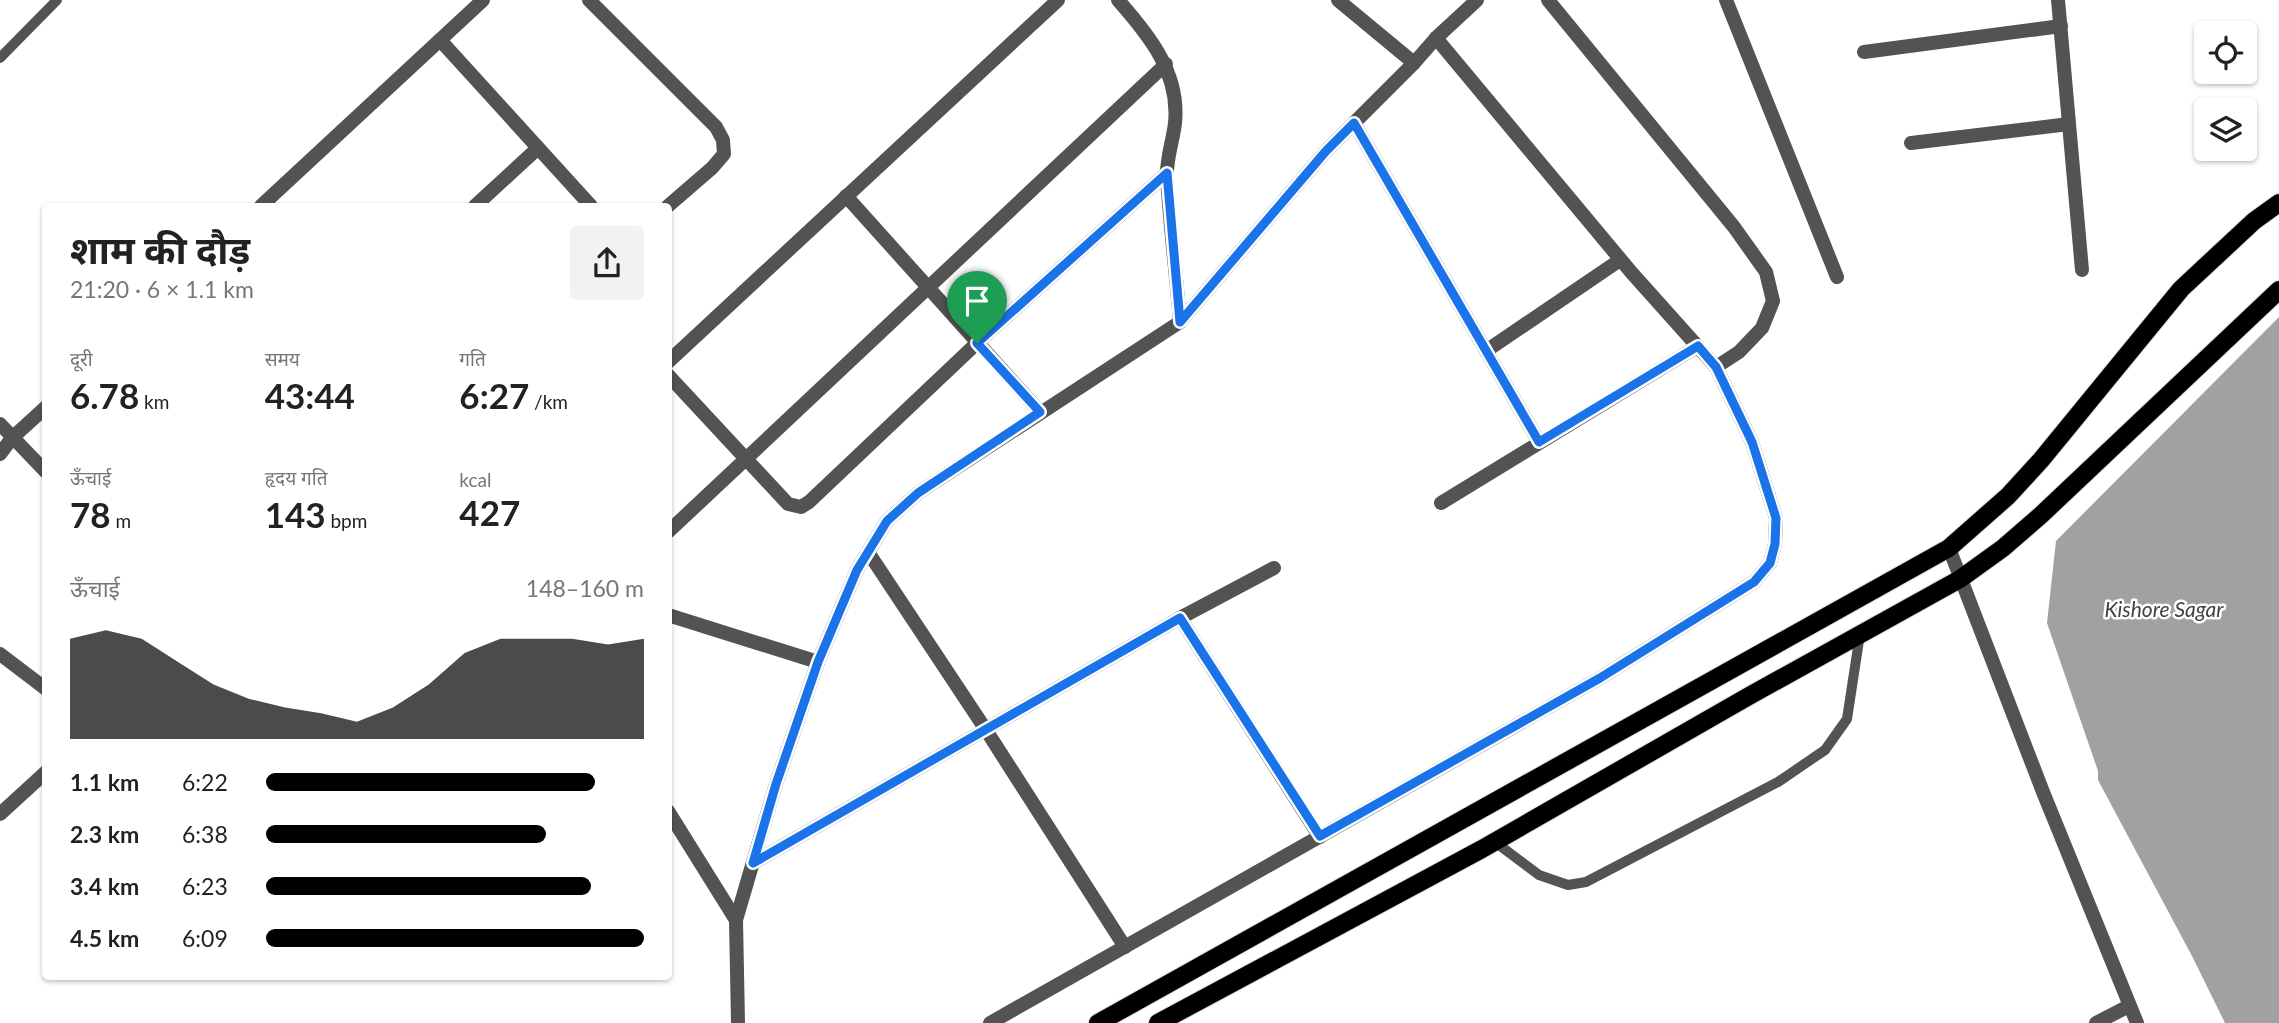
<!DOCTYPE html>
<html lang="hi">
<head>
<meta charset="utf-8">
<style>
	:root { --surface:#fff; --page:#f2f2f2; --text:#222; --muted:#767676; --accent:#000 }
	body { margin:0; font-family:Lato,"Noto Sans Devanagari",sans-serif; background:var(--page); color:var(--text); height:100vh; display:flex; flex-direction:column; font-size:26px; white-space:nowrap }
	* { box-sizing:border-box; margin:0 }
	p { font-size:23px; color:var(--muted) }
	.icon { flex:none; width:38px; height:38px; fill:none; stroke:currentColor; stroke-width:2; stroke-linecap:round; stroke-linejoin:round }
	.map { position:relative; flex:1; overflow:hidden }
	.panel { position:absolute; left:42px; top:203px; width:630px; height:777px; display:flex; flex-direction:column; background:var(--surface); border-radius:7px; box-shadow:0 2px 5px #0004 }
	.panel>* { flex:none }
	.buttons { position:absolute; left:2194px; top:21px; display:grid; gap:14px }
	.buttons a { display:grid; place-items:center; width:63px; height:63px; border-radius:7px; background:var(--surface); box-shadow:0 2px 5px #0004; font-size:35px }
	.pin { position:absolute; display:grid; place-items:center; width:60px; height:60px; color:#fff; margin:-72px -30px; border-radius:50% 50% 50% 0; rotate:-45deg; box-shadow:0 0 7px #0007 }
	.pin .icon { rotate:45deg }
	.round { display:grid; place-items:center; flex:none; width:74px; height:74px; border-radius:7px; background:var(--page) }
	.overview { display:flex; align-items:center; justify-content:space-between; height:119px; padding:0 28px }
	h1 { font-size:38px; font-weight:700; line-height:52px }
	.stats { display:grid; grid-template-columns:repeat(3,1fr); gap:10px; height:119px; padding:7px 28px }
	.stats div { display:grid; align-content:center }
	.stats b { font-size:35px; font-weight:700 }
	.stats small { font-size:19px; font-weight:400 }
	.stats p { font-size:19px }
	.chart { height:196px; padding:14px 28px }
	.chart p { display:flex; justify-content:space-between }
	.chart svg { width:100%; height:126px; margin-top:7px; fill:var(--accent); opacity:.7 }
	ul { padding:0 28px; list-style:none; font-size:23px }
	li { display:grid; grid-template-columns:112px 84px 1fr; align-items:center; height:52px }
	li i { height:18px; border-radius:9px; background:var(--accent) }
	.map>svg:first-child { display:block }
	.water { fill:#a1a1a1 }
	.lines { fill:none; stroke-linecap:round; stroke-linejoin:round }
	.primary-casing { stroke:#dbdbdb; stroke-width:20 }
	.service { stroke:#535353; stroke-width:10 }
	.minor { stroke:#535353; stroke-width:14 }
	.tertiary { stroke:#535353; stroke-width:14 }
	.primary { stroke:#000; stroke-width:18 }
	.route-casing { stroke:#fff; stroke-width:14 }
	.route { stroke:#1a73e8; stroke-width:9 }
	.labels { text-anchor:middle; stroke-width:5; stroke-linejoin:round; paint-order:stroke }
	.water-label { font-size:21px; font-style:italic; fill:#424242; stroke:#fff }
</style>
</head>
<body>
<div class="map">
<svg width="2279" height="1023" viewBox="0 0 2279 1023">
	<rect width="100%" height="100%" fill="#fff"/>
	<path class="water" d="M 2279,317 L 2279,1023 L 2225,1023 L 2192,956 L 2098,780 L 2098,771 L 2047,623 L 2056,541 Z"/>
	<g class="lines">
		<defs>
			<g id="primary">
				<path d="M 1098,1023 L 1949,548 L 2008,496 L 2041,460 L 2181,289 L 2254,221 L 2279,203"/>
				<path d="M 1158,1023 L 1482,849 L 1749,696 L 1960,579 L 2003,548 L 2041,515 L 2279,290"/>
			</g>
		</defs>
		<use href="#primary" class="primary-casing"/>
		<g class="service">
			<path d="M 0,58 L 57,0"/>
			<path d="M 1495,842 L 1539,875 L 1568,885 L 1586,882 L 1778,782 L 1825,750 L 1847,719 L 1860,634"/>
		</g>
		<g class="minor">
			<path d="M 589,0 L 716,127 L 723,140 L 724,154 L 712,168 L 668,206"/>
			<path d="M 1118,0 C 1149,35 1180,73 1175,123 C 1173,141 1166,159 1167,177 C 1170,225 1176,273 1180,322"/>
			<path d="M 1338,0 L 1414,63"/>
			<path d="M 1548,0 L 1734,227 L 1766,272 L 1773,301 L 1762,328 L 1739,352 L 1716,367"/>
			<path d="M 1726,0 L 1837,277"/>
			<path d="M 2058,0 L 2082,270"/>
			<path d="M 440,40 L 591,206"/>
			<path d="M 1864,52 L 2061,26"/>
			<path d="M 1354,123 L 1539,442"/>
			<path d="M 1911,143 L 2069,124"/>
			<path d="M 846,196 L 1040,412"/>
			<path d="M 261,206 L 483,0"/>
			<path d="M 475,206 L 538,148"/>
			<path d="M 1486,351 L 1620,260"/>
			<path d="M 668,362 L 1058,0"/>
			<path d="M 668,375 L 788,504 L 801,507 L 809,502 L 977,343 L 1167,173"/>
			<path d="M 0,424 L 46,472"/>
			<path d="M 0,454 L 12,438 L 46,407"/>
			<path d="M 1441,503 L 1698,346"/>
			<path d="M 668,532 L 1166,64"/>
			<path d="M 868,552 L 986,730 L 1125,947"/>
			<path d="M 668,615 L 818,662"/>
			<path d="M 1180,618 L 1320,837"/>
			<path d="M 0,654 L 46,689"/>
			<path d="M 668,811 L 736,920"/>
			<path d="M 0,814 L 46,772"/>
			<path d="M 753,863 L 1180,618 L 1274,568"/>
			<path d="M 738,1023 L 736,920 L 776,784 L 818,662 L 857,570 L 887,521 L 918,493 L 1180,322 L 1326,151 L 1414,63 L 1436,38 L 1477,0"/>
			<path d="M 990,1023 L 1600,678 L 1754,582 L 1770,563 L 1775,544 L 1776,518 L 1752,442 L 1716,367 L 1631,272 L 1436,38"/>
			<path d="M 2096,1023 L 2129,1006"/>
		</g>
		<path class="tertiary" d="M 1949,548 L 2043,792 L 2137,1023"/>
		<use href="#primary" class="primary"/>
	</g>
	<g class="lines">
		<defs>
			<path id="route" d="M 1354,123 L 1539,442 L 1698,346 L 1716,367 L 1752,442 L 1776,518 L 1775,544 L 1770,563 L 1754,582 L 1600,678 L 1320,836 L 1180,618 L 753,863 L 776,784 L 818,662 L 857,570 L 887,521 L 918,493 L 1040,412 L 977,343 L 1167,173 L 1180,322 L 1326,151 Z"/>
		</defs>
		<use href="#route" class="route-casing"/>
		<use href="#route" class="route"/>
	</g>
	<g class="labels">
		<g class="water-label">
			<text x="2164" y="617">Kishore Sagar</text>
		</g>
	</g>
</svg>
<div class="buttons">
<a><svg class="icon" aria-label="locate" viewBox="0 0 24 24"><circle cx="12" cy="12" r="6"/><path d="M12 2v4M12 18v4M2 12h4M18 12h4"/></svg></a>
<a><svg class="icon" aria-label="layers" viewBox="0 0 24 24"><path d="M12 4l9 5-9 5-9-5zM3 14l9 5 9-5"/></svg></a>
</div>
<div class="pin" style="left:977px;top:343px;background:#1e9e55"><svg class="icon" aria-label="arrive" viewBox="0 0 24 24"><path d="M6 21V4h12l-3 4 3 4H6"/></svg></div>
<section class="panel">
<div class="overview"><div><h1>शाम की दौड़</h1><p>21:20 · 6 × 1.1 km</p></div><a class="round"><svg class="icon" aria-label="share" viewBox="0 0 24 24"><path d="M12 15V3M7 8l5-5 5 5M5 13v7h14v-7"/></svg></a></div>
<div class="stats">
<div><p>दूरी</p><b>6.78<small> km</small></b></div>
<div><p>समय</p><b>43:44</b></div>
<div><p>गति</p><b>6:27<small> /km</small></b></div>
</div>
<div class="stats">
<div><p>ऊँचाई</p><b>78<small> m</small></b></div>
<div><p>हृदय गति</p><b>143<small> bpm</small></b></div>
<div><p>kcal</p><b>427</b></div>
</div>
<div class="chart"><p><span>ऊँचाई</span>148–160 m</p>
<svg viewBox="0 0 160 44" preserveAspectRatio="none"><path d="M0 44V9L10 6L20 9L30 17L40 25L50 30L60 33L70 35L80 38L90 33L100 25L110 14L120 9L130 9L140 9L150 11L160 9V44z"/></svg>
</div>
<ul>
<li><b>1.1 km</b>6:22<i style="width:87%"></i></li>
<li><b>2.3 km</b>6:38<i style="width:74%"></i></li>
<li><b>3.4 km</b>6:23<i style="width:86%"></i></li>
<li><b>4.5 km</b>6:09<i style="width:100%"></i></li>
</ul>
</section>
</div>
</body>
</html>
